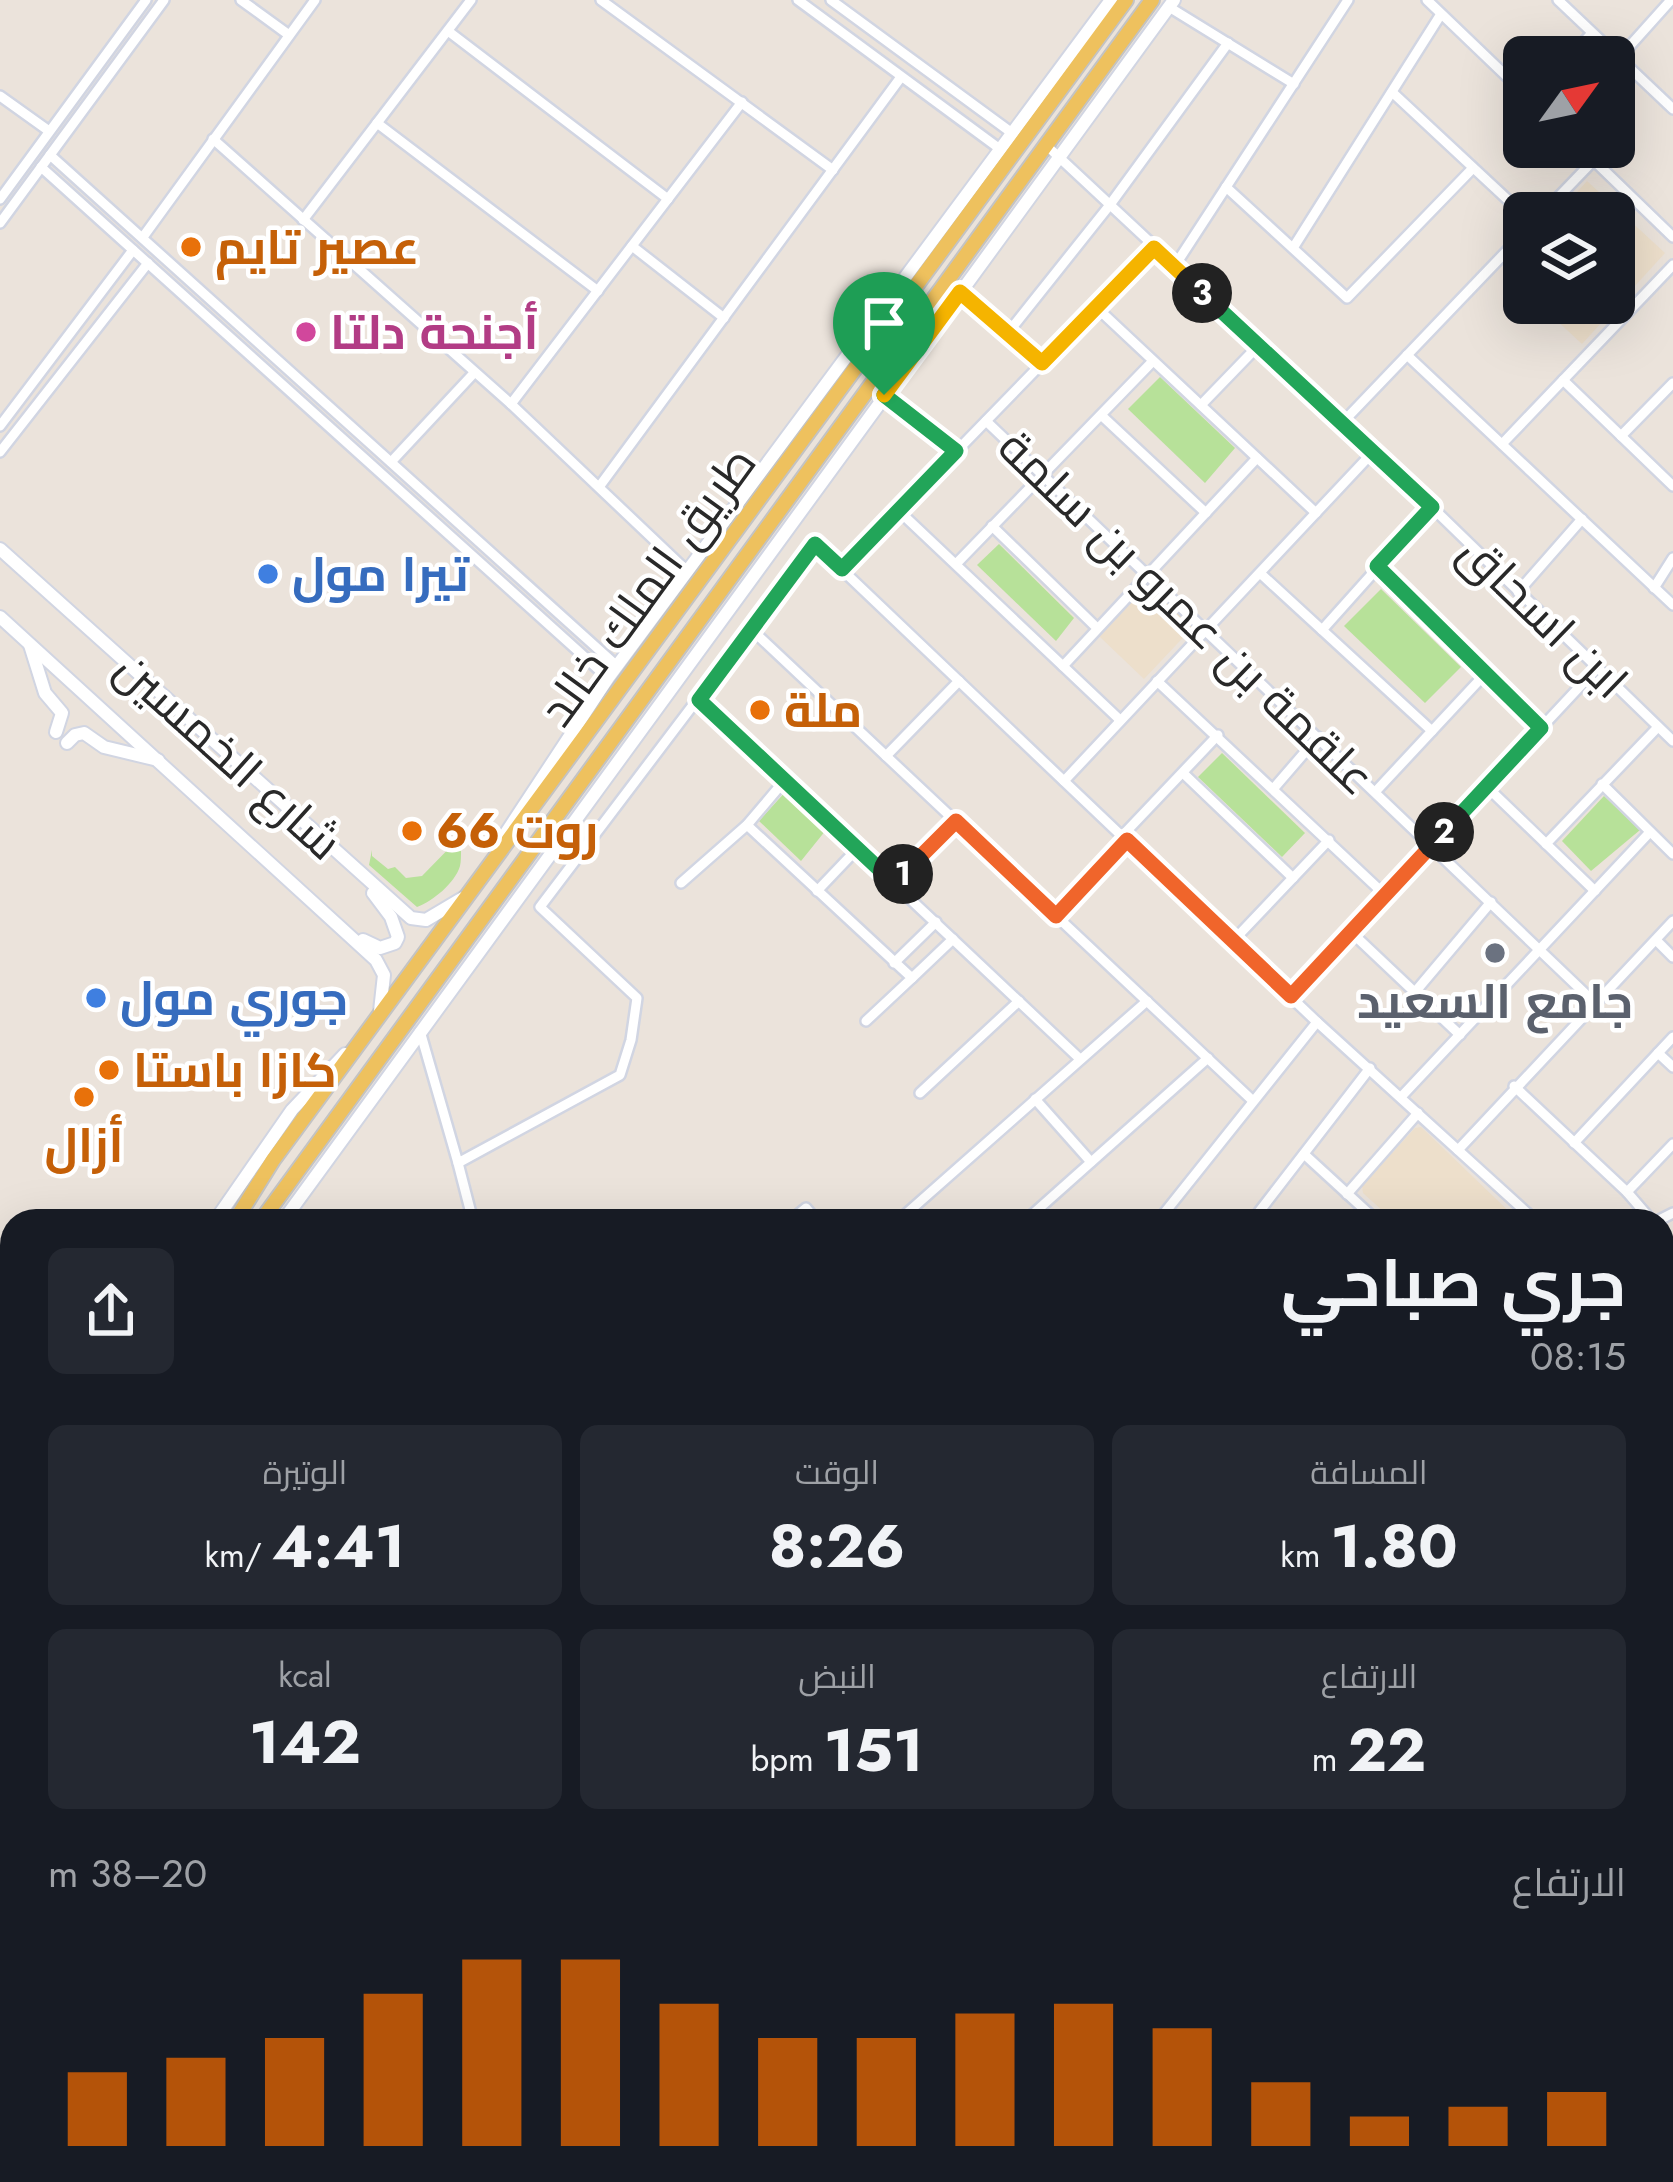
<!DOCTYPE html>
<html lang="ar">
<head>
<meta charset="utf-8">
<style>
	:root { --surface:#171b24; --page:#242831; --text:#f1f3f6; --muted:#9ea1a6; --accent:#b45309 }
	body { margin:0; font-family:Jost,Cairo,sans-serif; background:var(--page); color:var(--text); direction:rtl; height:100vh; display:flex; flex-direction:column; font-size:45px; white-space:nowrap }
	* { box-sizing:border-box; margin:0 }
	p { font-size:39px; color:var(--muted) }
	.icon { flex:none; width:66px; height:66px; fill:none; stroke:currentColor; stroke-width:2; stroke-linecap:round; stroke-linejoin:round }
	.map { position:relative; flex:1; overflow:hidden; direction:ltr }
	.details { position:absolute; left:0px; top:1209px; width:1674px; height:975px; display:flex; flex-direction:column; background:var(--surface); border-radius:36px 36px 0 0; box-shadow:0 12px 48px #0002; direction:rtl }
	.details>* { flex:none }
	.needle { width:78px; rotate:57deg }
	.tools { position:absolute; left:1503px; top:36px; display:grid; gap:24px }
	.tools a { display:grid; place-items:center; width:132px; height:132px; border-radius:18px; background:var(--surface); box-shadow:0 12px 48px #0002; font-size:60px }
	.pin { position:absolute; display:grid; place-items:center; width:102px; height:102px; color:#fff; margin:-123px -51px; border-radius:50% 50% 50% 0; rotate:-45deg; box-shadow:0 0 12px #0007 }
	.pin .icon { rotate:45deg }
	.km { position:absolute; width:60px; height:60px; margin:-30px; border-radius:50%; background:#222; color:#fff; font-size:33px; line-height:60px; text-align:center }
	.round { display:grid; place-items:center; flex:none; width:126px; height:126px; border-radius:18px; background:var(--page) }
	.overview { display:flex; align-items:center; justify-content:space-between; height:204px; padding:0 48px }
	h1 { font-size:66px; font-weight:700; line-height:90px }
	.stats { display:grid; grid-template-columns:repeat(3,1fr); gap:18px; height:204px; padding:12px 48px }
	.stats div { display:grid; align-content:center; border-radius:18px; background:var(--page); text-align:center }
	.stats b { font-size:60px; font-weight:700 }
	.stats small { font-size:33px; font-weight:400 }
	.stats p { font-size:33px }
	.chart { height:336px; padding:24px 48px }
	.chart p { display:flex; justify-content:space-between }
	.chart svg { width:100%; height:216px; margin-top:12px; stroke:var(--accent); stroke-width:6 }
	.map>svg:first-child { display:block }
	.education { fill:#eddfcb }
	.green { fill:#b7e199 }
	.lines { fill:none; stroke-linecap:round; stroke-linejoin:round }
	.street-casing { stroke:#d1d5e2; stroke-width:14 }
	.secondary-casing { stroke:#d1d5e2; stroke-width:16 }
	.primary-casing { stroke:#c3c3c3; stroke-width:18 }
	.street { stroke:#fff; stroke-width:9 }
	.secondary { stroke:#fff; stroke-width:12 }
	.primary { stroke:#eec15e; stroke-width:14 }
	.split-1-casing { stroke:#fff; stroke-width:24 }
	.split-2-casing { stroke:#fff; stroke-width:24 }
	.split-3-casing { stroke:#fff; stroke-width:24 }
	.split-4-casing { stroke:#fff; stroke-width:24 }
	.split-1 { stroke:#22a559; stroke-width:15 }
	.split-2 { stroke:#f0652b; stroke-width:15 }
	.split-3 { stroke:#22a559; stroke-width:15 }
	.split-4 { stroke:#f5b400; stroke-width:15 }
	.food-dot { fill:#e8710a; stroke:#fff; stroke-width:4.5 }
	.hotel-dot { fill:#d1479c; stroke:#fff; stroke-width:4.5 }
	.shop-dot { fill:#3f7fe0; stroke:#fff; stroke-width:4.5 }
	.worship-dot { fill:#6b7280; stroke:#fff; stroke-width:4.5 }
	.labels { text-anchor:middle; stroke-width:9; stroke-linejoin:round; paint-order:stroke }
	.food-label { font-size:48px; font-weight:bold; fill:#c56008; stroke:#fff; text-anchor:start }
	.hotel-label { font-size:48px; font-weight:bold; fill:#b23c85; stroke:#fff; text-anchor:start }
	.shop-label { font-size:48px; font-weight:bold; fill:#366cbe; stroke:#fff; text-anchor:start }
	.street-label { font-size:48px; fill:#292929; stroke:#fff }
	.worship-label { font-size:48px; font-weight:bold; fill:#5b616d; stroke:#fff }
</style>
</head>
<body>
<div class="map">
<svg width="1673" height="2182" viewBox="0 0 1673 2182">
	<rect width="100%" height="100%" fill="#ebe3db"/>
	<g class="education">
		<path d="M 1587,181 L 1665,253 L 1582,344 L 1538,303 L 1614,303 L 1614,213 L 1558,213 Z"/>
		<path d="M 1148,583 L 1194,626 L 1144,679 L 1099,636 Z"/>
		<path d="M 1421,1127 L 1519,1221 L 1394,1221 L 1363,1193 L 1362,1186 L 1415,1128 Z"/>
	</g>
	<g class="green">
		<path d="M 1160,377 L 1235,448 L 1205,483 L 1128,409 Z"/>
		<path d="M 999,544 L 1074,618 L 1056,641 L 977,565 Z"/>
		<path d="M 1381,589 L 1461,667 L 1425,703 L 1344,626 Z"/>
		<path d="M 1222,753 L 1305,833 L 1282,857 L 1198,777 Z"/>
		<path d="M 787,790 L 826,830 L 801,861 L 759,821 Z"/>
		<path d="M 1604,796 L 1640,830 L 1591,871 L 1562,841 Z"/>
		<path d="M 462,835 C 460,844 462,857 460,866 C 455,883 433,901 417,907 L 369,865 L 372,850 L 372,856 L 388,869 L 395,867 L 406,878 L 422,876 Z"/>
	</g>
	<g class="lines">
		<defs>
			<g id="street">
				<path d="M 241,0 L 289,35"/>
				<path d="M 601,0 L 833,170"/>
				<path d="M 798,0 L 1000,149"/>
				<path d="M 831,0 L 1012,133"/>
				<path d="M 1427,0 L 1524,93"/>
				<path d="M 1558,0 L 1673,109"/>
				<path d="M 1169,7 L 1294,84"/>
				<path d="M 448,31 L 668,199"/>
				<path d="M 1570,57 L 1592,33"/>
				<path d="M 1619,58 L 1671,0"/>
				<path d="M 1392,92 L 1524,215"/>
				<path d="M 0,96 L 49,131"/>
				<path d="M 377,123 L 598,291"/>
				<path d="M 213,139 L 511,404 L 688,572"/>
				<path d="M 1047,146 L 1374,451 L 1673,741"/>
				<path d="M 1580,147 L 1673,237"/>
				<path d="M 50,155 L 617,666"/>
				<path d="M 41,167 L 608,678"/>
				<path d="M 1226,187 L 1347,298 L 1473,168"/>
				<path d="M 0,199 L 146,0"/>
				<path d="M 1543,213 L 1594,160"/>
				<path d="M 303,220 L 471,0"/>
				<path d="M 0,223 L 164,0"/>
				<path d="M 143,237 L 315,0"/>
				<path d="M 632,246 L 724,318"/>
				<path d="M 1293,248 L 1441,14"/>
				<path d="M 1174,267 L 1348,0"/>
				<path d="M 960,293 L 1042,363"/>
				<path d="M 1096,307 L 1316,513"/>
				<path d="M 1007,334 L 1109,206 L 1228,43"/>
				<path d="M 1407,355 L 1673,605"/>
				<path d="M 1563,380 L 1673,486"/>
				<path d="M 884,395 L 956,451"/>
				<path d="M 511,404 L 742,102"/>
				<path d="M 1201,405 L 1259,345"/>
				<path d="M 1101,415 L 1206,513"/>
				<path d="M 986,421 L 1596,1004"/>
				<path d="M 1343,422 L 1524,233"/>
				<path d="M 0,426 L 133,250"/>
				<path d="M 1621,436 L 1673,383"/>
				<path d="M 1502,444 L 1673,265"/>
				<path d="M 0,452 L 148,263"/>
				<path d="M 391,462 L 474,373"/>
				<path d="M 599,487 L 901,77"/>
				<path d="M 899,511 L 1120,720"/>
				<path d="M 992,526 L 1097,628"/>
				<path d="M 956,564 L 1153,361"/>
				<path d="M 1377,566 L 1541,728"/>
				<path d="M 842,569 L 1154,248"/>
				<path d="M 1260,573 L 1432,731"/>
				<path d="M 1654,588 L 1673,558"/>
				<path d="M 1518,592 L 1582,519"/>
				<path d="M 751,629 L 1252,1100"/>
				<path d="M 1322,630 L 1432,507"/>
				<path d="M 1063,666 L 1257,458"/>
				<path d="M 1157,681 L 1383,893"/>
				<path d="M 699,700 L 1080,1059"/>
				<path d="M 886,756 L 959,681"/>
				<path d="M 1183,773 L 1293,878"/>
				<path d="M 1064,781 L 1374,451"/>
				<path d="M 1602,784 L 1673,854"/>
				<path d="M 1486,786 L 1595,891"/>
				<path d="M 1274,788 L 1318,737"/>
				<path d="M 1376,791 L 1486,673"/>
				<path d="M 747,825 L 912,978 L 866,1021"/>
				<path d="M 1122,836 L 1218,735"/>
				<path d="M 1546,844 L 1658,727"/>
				<path d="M 681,883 L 747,825 L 785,780"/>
				<path d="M 894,883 L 956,821"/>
				<path d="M 817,891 L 857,849"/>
				<path d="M 1056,916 L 1127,840"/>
				<path d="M 1350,931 L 1460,1035"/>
				<path d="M 1656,940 L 1673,957"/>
				<path d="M 1233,941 L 1329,840"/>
				<path d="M 894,963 L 936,922"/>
				<path d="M 912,978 L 953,939"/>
				<path d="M 1415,992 L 1491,902"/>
				<path d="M 1291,996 L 1597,668"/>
				<path d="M 420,1031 L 458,1163 L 620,1075 L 631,1040 L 637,998 L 540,907 L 815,544 L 1317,1022 L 1536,1221"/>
				<path d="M 1658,1053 L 1673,1067"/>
				<path d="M 1514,1086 L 1627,1192 L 1652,1221"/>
				<path d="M 920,1093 L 1019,1001"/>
				<path d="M 1401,1097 L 1650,832"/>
				<path d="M 1035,1099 L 1091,1162"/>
				<path d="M 1574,1143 L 1673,1037"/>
				<path d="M 1458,1150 L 1673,921"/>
				<path d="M 1304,1154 L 1377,1221"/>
				<path d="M 458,1163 L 473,1221"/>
				<path d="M 1627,1192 L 1673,1144"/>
				<path d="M 1347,1194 L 1418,1113"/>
				<path d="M 790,1221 L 806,1208 L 817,1221"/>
				<path d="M 898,1221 L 1147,1001"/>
				<path d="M 1025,1221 L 1208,1058"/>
				<path d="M 1158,1221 L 1317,1022"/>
				<path d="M 1252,1221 L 1370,1068"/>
				<path d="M 1657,1221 L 1673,1213"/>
				<path d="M 1662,1283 L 1673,1303"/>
				<path d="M 1662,1340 L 1673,1335"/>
				<path d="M 1665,1441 L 1673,1455"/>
				<path d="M 1662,1569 L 1673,1562"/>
				<path d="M 1662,1694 L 1673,1687"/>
				<path d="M 1662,1802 L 1673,1821"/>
				<path d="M 1662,1971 L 1673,1983"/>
				<path d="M 1662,2143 L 1673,2145"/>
				<path d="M 881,2172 L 892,2182"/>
				<path d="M 1055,2172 L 1065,2182"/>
				<path d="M 1308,2172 L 1319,2182"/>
				<path d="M 1450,2172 L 1460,2182"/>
				<path d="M 411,2182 L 417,2172"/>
				<path d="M 431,2182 L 437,2172"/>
				<path d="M 665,2182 L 674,2172"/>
				<path d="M 819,2182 L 828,2172"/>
				<path d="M 1079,2182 L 1088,2172"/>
				<path d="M 1205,2182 L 1214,2172"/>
				<path d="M 1469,2182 L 1480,2172"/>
				<path d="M 1630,2182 L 1636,2172"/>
			</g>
			<g id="secondary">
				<path d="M 0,549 L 411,918 L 426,920 L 463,898"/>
				<path d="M 0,617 L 376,960 L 384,975 L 380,1011"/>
				<path d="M 30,645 L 45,693 L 62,713 L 56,732"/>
				<path d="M 67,743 L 75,735 L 84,733 L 104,747 L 158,760"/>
				<path d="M 504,836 L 608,678 L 1111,0"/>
				<path d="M 363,940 L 380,948 L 395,943 L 398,937 L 391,917 L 373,893"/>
				<path d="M 215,1221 L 292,1110 L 345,1054"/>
				<path d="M 283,1221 L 1174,0"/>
				<path d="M 0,1606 L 12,1617"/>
				<path d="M 0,1670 L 12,1679"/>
				<path d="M 0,1710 L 12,1718"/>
				<path d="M 576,2172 L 588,2182"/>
				<path d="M 621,2172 L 628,2182"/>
			</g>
			<g id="primary">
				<path d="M 235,1221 L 273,1160 L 1126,0"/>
				<path d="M 261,1221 L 1152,0"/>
				<path d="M 0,1944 L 12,1872"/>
				<path d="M 0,2081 L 12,2050"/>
			</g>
		</defs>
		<use href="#street" class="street-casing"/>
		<use href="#secondary" class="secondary-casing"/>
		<use href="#primary" class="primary-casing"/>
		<use href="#street" class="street"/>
		<use href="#secondary" class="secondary"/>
		<use href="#primary" class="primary"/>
	</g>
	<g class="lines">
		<defs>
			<path id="split-1" d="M 884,395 L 956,451 L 842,569 L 815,544 L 699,700 L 894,883 L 903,874"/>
			<path id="split-2" d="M 903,874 L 956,821 L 1056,916 L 1127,840 L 1291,996 L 1444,832"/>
			<path id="split-3" d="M 1202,293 L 1432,507 L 1377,566 L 1541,728 L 1444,832"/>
			<path id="split-4" d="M 884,395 L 960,292 L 1042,363 L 1154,248 L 1202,293"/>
		</defs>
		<use href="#split-1" class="split-1-casing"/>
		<use href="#split-2" class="split-2-casing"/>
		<use href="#split-3" class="split-3-casing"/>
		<use href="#split-4" class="split-4-casing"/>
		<use href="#split-1" class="split-1"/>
		<use href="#split-2" class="split-2"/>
		<use href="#split-3" class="split-3"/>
		<use href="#split-4" class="split-4"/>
	</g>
	<g class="food-dot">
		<circle cx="191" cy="247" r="12"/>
		<circle cx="760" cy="710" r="12"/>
		<circle cx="412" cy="831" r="12"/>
		<circle cx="109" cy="1070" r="12"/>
		<circle cx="84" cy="1097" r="12"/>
	</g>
	<circle class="hotel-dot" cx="306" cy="332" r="12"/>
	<g class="shop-dot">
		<circle cx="268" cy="574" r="12"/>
		<circle cx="96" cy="998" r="12"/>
	</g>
	<circle class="worship-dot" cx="1495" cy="953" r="12"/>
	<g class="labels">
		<g class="food-label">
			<text x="215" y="264">عصير تايم</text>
			<text x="784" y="727">ملة</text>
			<text x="436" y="848">روت 66</text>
			<text x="133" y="1087">كازا باستا</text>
			<text x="84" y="1162" text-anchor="middle">أزال</text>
		</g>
		<g class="hotel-label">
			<text x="330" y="349">أجنحة دلتا</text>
		</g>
		<g class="shop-label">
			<text x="292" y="591">تيرا مول</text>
			<text x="120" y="1015">جوري مول</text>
		</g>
		<g class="street-label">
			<text transform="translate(647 586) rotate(-54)" y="17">طريق الملك خالد</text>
			<text transform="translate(1187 612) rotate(44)" y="17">علقمة بن عمرو بن سلمة</text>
			<text transform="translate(1544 616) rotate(44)" y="17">ابن اسحاق</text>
			<text transform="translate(229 755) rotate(42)" y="17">شارع الخمسين</text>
		</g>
		<g class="worship-label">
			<text x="1495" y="1018">جامع السعيد</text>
		</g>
	</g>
</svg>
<div class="tools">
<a><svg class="needle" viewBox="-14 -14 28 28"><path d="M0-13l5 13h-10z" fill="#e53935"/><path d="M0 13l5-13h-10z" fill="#9ea1a6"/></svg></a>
<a><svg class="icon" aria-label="layers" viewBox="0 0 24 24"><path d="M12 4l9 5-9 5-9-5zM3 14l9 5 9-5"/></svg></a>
</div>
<div class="pin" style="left:884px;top:395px;background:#1e9e55"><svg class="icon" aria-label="arrive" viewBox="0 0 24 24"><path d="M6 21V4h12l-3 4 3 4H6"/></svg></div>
<b class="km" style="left:903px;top:874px">1</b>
<b class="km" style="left:1444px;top:832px">2</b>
<b class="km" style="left:1202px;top:293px">3</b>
<section class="details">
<div class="overview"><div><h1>جري صباحي</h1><p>08:15</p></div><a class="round"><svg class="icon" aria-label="share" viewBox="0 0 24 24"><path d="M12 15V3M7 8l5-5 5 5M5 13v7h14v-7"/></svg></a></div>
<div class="stats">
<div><p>المسافة</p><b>1.80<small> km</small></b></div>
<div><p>الوقت</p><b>8:26</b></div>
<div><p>الوتيرة</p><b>4:41<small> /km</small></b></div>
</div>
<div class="stats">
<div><p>الارتفاع</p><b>22<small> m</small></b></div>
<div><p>النبض</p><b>151<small> bpm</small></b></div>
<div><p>kcal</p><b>142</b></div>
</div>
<div class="chart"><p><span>الارتفاع</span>20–38 m</p>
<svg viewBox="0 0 160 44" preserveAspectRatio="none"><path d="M5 44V29M15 44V26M25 44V22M35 44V13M45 44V6M55 44V6M65 44V15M75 44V22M85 44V22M95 44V17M105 44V15M115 44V20M125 44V31M135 44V38M145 44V36M155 44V33"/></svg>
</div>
</section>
</div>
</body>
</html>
